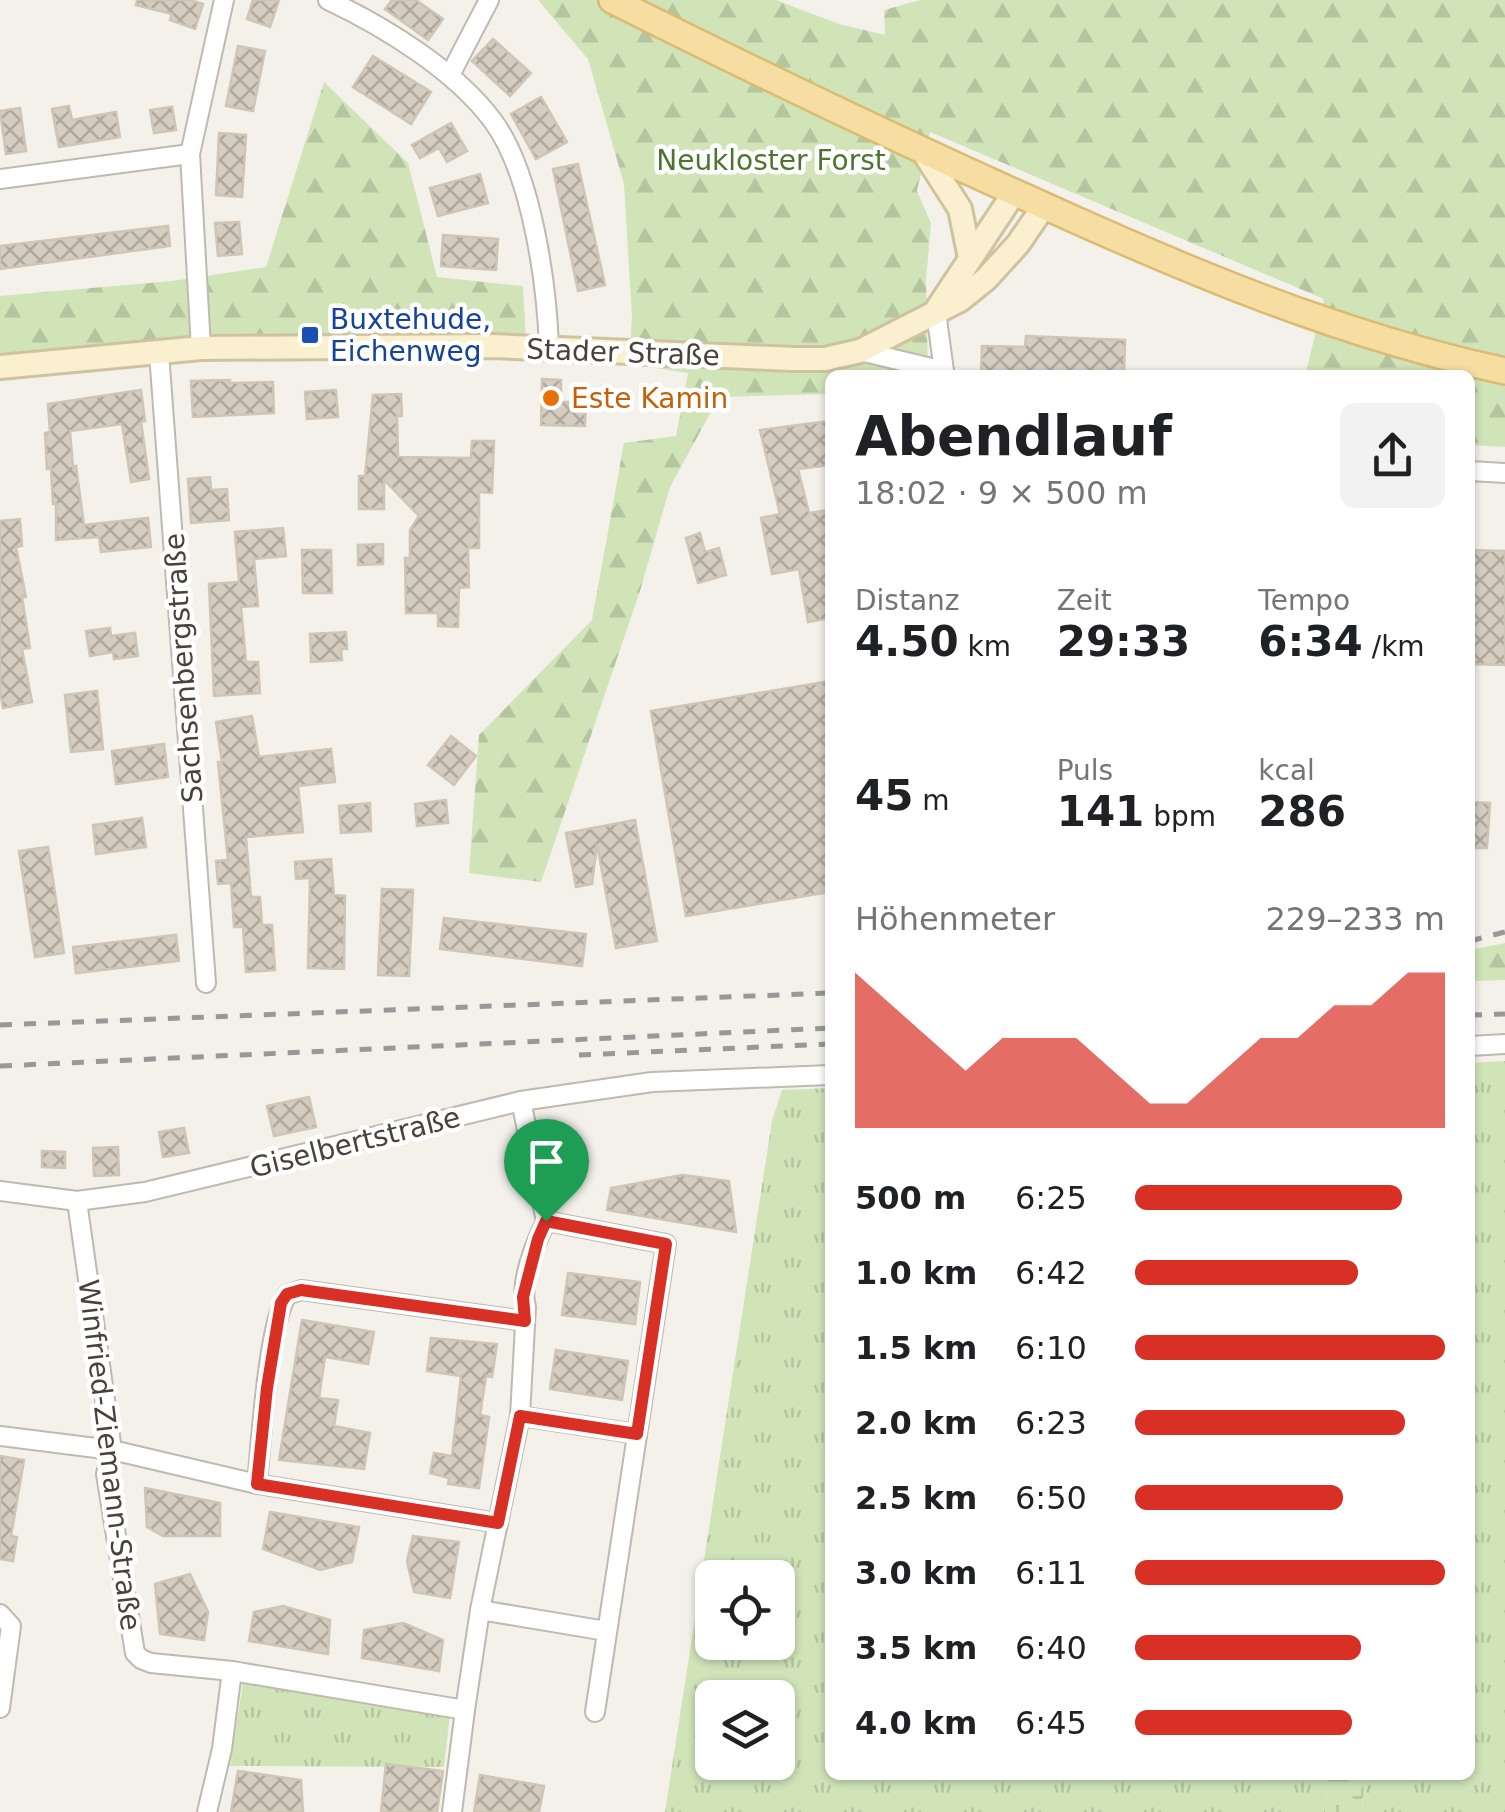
<!DOCTYPE html>
<html lang="de">
<head>
<meta charset="utf-8">
<style>
	:root { --surface:#fff; --page:#f2f2f2; --text:#202124; --muted:#757577; --accent:#d93025 }
	body { margin:0; font-family:"DejaVu Sans",sans-serif; background:var(--page); color:var(--text); height:100vh; display:flex; flex-direction:column; font-size:38px; white-space:nowrap }
	* { box-sizing:border-box; margin:0 }
	p { font-size:32px; color:var(--muted) }
	.icon { flex:none; width:55px; height:55px; fill:none; stroke:currentColor; stroke-width:2; stroke-linecap:round; stroke-linejoin:round }
	.map { position:relative; flex:1; overflow:hidden }
	.sheet { position:absolute; left:825px; top:370px; width:650px; height:1410px; display:flex; flex-direction:column; background:var(--surface); border-radius:15px; box-shadow:0 2px 8px #0004 }
	.sheet>* { flex:none }
	.buttons { position:absolute; left:695px; top:1560px; display:grid; gap:20px }
	.buttons a { display:grid; place-items:center; width:100px; height:100px; border-radius:15px; background:var(--surface); box-shadow:0 2px 8px #0004; font-size:50px }
	.pin { position:absolute; display:grid; place-items:center; width:85px; height:85px; color:#fff; margin:-102px -42px; border-radius:50% 50% 50% 0; rotate:-45deg; box-shadow:0 0 10px #0007 }
	.pin .icon { rotate:45deg }
	.round { display:grid; place-items:center; flex:none; width:105px; height:105px; border-radius:15px; background:var(--page) }
	.headline { display:flex; align-items:center; justify-content:space-between; height:170px; padding:0 30px }
	h1 { font-size:55px; font-weight:600; line-height:75px }
	.stats { display:grid; grid-template-columns:repeat(3,1fr); gap:15px; height:170px; padding:10px 30px }
	.stats div { display:grid; align-content:center }
	.stats b { font-size:42px; font-weight:600 }
	.stats small { font-size:28px; font-weight:400 }
	.stats p { font-size:28px }
	.chart { height:280px; padding:20px 30px }
	.chart p { display:flex; justify-content:space-between }
	.chart svg { width:100%; height:180px; margin-top:10px; fill:var(--accent); opacity:.7 }
	ul { padding:0 30px; list-style:none; font-size:32px }
	li { display:grid; grid-template-columns:160px 120px 1fr; align-items:center; height:75px }
	li i { height:25px; border-radius:12px; background:var(--accent) }
	.map>svg:first-child { display:block }
	.grass { fill:url(#grass-tufts); fill-rule:evenodd }
	.forest { fill:url(#forest-firs) }
	.wetland { fill:url(#wetland-marsh) }
	.building { fill:url(#building-cross-hatch); stroke:#cfc5b5; stroke-width:2.5 }
	.lines { fill:none; stroke-linecap:round; stroke-linejoin:round }
	.street-casing { stroke:#bfb9ae; stroke-width:22 }
	.secondary-casing { stroke:#cfc39f; stroke-width:28 }
	.primary-casing { stroke:#dabb73; stroke-width:30 }
	.street { stroke:#fff; stroke-width:18 }
	.secondary { stroke:#faf0cf; stroke-width:22 }
	.primary { stroke:#f6dea2; stroke-width:25 }
	.rail { stroke:#989898; stroke-width:5; stroke-dasharray:12 12; stroke-linecap:butt }
	.route-casing { stroke:#fff; stroke-width:20 }
	.route { stroke:#d93025; stroke-width:12 }
	.transit-dot { fill:#1a4fb4; stroke:#fff; stroke-width:4 }
	.food-dot { fill:#e8710a; stroke:#fff; stroke-width:4 }
	.labels { text-anchor:middle; stroke-width:9; stroke-linejoin:round; paint-order:stroke }
	.park-label { font-size:28px; fill:#4b7531; stroke:#fff }
	.transit-label { font-size:28px; fill:#164399; stroke:#fff; text-anchor:start }
	.street-label { font-size:28px; fill:#484239; stroke:#fff }
	.food-label { font-size:28px; fill:#c56008; stroke:#fff; text-anchor:start }
</style>
</head>
<body>
<div class="map">
<svg width="1505" height="1812" viewBox="0 0 1505 1812">
	<defs>
		<pattern id="grass-tufts" width="24" height="20" patternUnits="userSpaceOnUse" patternTransform="scale(2.5)"><rect width="24" height="20" fill="#d0e4b8"/><path d="M3 7l-1-3M5 7V3M7 7l1-3M15 17l-1-3M17 17v-4M19 17l1-3" fill="none" stroke="#b4c59f"/></pattern>
		<pattern id="forest-firs" width="22" height="20" patternUnits="userSpaceOnUse" patternTransform="scale(2.5)"><rect width="22" height="20" fill="#d0e4b8"/><path d="M5 1l3.5 6h-7zM16 11l3.5 6h-7z" fill="#b4c59f"/></pattern>
		<pattern id="wetland-marsh" width="20" height="14" patternUnits="userSpaceOnUse" patternTransform="scale(2.5)"><rect width="20" height="14" fill="#d0e4b8"/><path d="M1 5h8M5 5V1M11 12h8M15 12V8" fill="none" stroke="#b4c59f"/></pattern>
		<pattern id="building-cross-hatch" width="8" height="8" patternUnits="userSpaceOnUse" patternTransform="scale(2.5)"><rect width="8" height="8" fill="#d5cdc1"/><path d="M0 0l8 8M0 8l8-8" fill="none" stroke="#afa89e"/></pattern>
	</defs>
	<rect width="100%" height="100%" fill="#f4f1eb"/>
	<g class="grass">
		<path d="M 1505,1061 L 1505,1812 L 1362,1812 L 1364,1775 L 1470,1775 L 1470,1063 Z"/>
		<path d="M 830,1088 L 830,1775 L 1328,1775 L 1325,1812 L 665,1812 L 772,1121 L 782,1090 ZM 712,1578 L 778,1578 L 778,1642 L 712,1642 ZM 712,1698 L 778,1698 L 778,1762 L 712,1762 Z"/>
		<path d="M 243,1683 L 450,1714 L 444,1767 L 230,1766 Z"/>
	</g>
	<g class="forest">
		<path d="M 538,0 L 776,0 L 839,24 L 885,35 L 884,10 L 920,0 L 1505,0 L 1505,447 L 1470,445 L 1470,375 L 1312,375 L 1306,372 L 1324,299 L 930,132 L 917,191 L 931,223 L 926,280 L 928,375 L 830,375 L 830,394 L 719,397 L 670,487 L 640,591 L 541,882 L 469,873 L 479,735 L 592,620 L 624,443 L 676,436 L 688,373 L 629,364 L 632,317 L 624,184 L 588,59 Z"/>
		<path d="M 324,82 L 408,163 L 437,277 L 523,286 L 526,342 L 0,363 L 0,296 L 172,281 L 266,267 Z"/>
		<path d="M 1505,943 L 1505,980 L 1470,981 L 1470,950 Z"/>
	</g>
	<path class="wetland" d="M 1328,1775 L 1364,1775 L 1362,1812 L 1325,1812 Z"/>
	<g class="building">
		<path d="M 137,0 L 190,0 L 203,4 L 195,29 L 170,20 L 172,14 L 136,5 Z"/>
		<path d="M 253,0 L 279,0 L 270,27 L 247,19 Z"/>
		<path d="M 392,0 L 416,0 L 443,19 L 428,40 L 385,9 Z"/>
		<path d="M 493,39 L 531,73 L 510,96 L 472,61 Z"/>
		<path d="M 238,46 L 265,51 L 253,111 L 226,106 Z"/>
		<path d="M 373,56 L 431,92 L 411,124 L 353,87 Z"/>
		<path d="M 541,97 L 567,142 L 536,159 L 511,114 Z"/>
		<path d="M 69,106 L 72,120 L 116,112 L 120,137 L 59,147 L 52,109 Z"/>
		<path d="M 172,107 L 176,130 L 154,133 L 150,110 Z"/>
		<path d="M 20,108 L 26,151 L 6,154 L 0,111 Z"/>
		<path d="M 451,123 L 467,151 L 447,162 L 439,148 L 420,158 L 412,145 Z"/>
		<path d="M 219,133 L 246,135 L 242,197 L 216,195 Z"/>
		<path d="M 578,164 L 605,285 L 578,291 L 553,169 Z"/>
		<path d="M 480,174 L 488,203 L 438,216 L 430,188 Z"/>
		<path d="M 239,222 L 242,254 L 218,256 L 215,223 Z"/>
		<path d="M 168,226 L 170,246 L 0,269 L 0,246 Z"/>
		<path d="M 443,235 L 498,239 L 496,270 L 441,266 Z"/>
		<path d="M 1026,336 L 1125,340 L 1124,375 L 981,375 L 982,346 L 1025,347 Z"/>
		<path d="M 542,379 L 561,380 L 561,402 L 586,402 L 585,426 L 541,425 Z"/>
		<path d="M 230,380 L 230,383 L 273,382 L 274,413 L 193,417 L 191,381 Z"/>
		<path d="M 141,390 L 145,421 L 141,422 L 149,479 L 131,482 L 122,424 L 70,431 L 73,467 L 76,466 L 84,525 L 148,518 L 151,547 L 101,552 L 99,537 L 56,540 L 56,504 L 53,504 L 51,468 L 47,469 L 45,433 L 50,432 L 48,404 Z"/>
		<path d="M 336,390 L 338,417 L 307,419 L 305,392 Z"/>
		<path d="M 401,394 L 402,416 L 397,416 L 398,457 L 471,458 L 472,441 L 494,441 L 492,493 L 479,492 L 479,548 L 468,548 L 469,587 L 459,588 L 458,627 L 438,626 L 438,613 L 406,613 L 405,558 L 410,558 L 410,530 L 419,516 L 384,480 L 384,509 L 359,509 L 359,476 L 365,476 L 373,395 Z"/>
		<path d="M 830,421 L 830,465 L 798,469 L 809,513 L 830,510 L 830,618 L 808,622 L 799,569 L 772,574 L 761,518 L 780,514 L 760,430 Z"/>
		<path d="M 210,477 L 211,490 L 227,489 L 229,520 L 191,523 L 188,479 Z"/>
		<path d="M 20,519 L 22,546 L 16,547 L 26,597 L 22,597 L 30,648 L 22,649 L 32,702 L 3,708 L 0,691 L 0,521 Z"/>
		<path d="M 283,528 L 286,556 L 254,559 L 258,606 L 241,607 L 246,662 L 258,662 L 260,693 L 214,696 L 209,584 L 239,582 L 235,532 Z"/>
		<path d="M 700,533 L 705,552 L 719,548 L 726,575 L 698,583 L 686,538 Z"/>
		<path d="M 383,544 L 383,564 L 358,565 L 358,545 Z"/>
		<path d="M 302,550 L 331,550 L 332,593 L 303,593 Z"/>
		<path d="M 1470,550 L 1505,551 L 1505,665 L 1470,664 Z"/>
		<path d="M 110,628 L 111,636 L 135,633 L 138,656 L 114,659 L 113,652 L 90,656 L 86,631 Z"/>
		<path d="M 346,632 L 347,649 L 341,649 L 342,660 L 311,662 L 310,634 Z"/>
		<path d="M 830,681 L 830,892 L 686,916 L 651,711 Z"/>
		<path d="M 97,691 L 103,749 L 71,752 L 65,695 Z"/>
		<path d="M 252,716 L 259,757 L 331,749 L 335,782 L 298,786 L 303,832 L 246,837 L 251,897 L 260,897 L 262,925 L 272,925 L 275,970 L 246,972 L 243,927 L 234,927 L 231,883 L 218,884 L 216,861 L 228,860 L 218,762 L 222,762 L 216,722 Z"/>
		<path d="M 451,736 L 476,756 L 454,785 L 428,765 Z"/>
		<path d="M 164,744 L 168,777 L 116,784 L 112,751 Z"/>
		<path d="M 446,800 L 448,823 L 417,826 L 415,804 Z"/>
		<path d="M 1470,802 L 1490,803 L 1487,848 L 1470,848 Z"/>
		<path d="M 370,803 L 371,831 L 341,833 L 339,806 Z"/>
		<path d="M 142,818 L 146,847 L 96,854 L 93,825 Z"/>
		<path d="M 635,820 L 657,941 L 616,948 L 597,844 L 592,884 L 576,887 L 566,833 Z"/>
		<path d="M 48,847 L 64,953 L 35,957 L 19,851 Z"/>
		<path d="M 331,859 L 334,895 L 345,896 L 344,969 L 308,968 L 310,878 L 296,879 L 295,862 Z"/>
		<path d="M 382,889 L 413,890 L 409,976 L 378,975 Z"/>
		<path d="M 444,918 L 586,934 L 582,966 L 440,949 Z"/>
		<path d="M 176,935 L 179,961 L 76,973 L 73,947 Z"/>
		<path d="M 309,1097 L 316,1127 L 274,1136 L 267,1106 Z"/>
		<path d="M 184,1128 L 189,1153 L 163,1157 L 159,1132 Z"/>
		<path d="M 118,1147 L 119,1175 L 94,1176 L 93,1148 Z"/>
		<path d="M 42,1151 L 65,1152 L 65,1168 L 42,1167 Z"/>
		<path d="M 682,1175 L 729,1181 L 736,1232 L 607,1210 L 611,1188 Z"/>
		<path d="M 568,1273 L 640,1282 L 635,1324 L 562,1315 Z"/>
		<path d="M 302,1320 L 374,1332 L 368,1364 L 325,1357 L 319,1398 L 338,1400 L 334,1426 L 370,1433 L 364,1469 L 279,1460 Z"/>
		<path d="M 431,1338 L 497,1344 L 492,1377 L 486,1376 L 480,1415 L 489,1417 L 479,1488 L 448,1484 L 449,1478 L 430,1473 L 434,1453 L 452,1456 L 461,1376 L 427,1371 Z"/>
		<path d="M 556,1350 L 628,1361 L 622,1400 L 550,1389 Z"/>
		<path d="M 0,1456 L 24,1460 L 11,1536 L 17,1537 L 13,1561 L 0,1559 Z"/>
		<path d="M 145,1488 L 220,1503 L 220,1536 L 163,1536 L 147,1527 Z"/>
		<path d="M 270,1512 L 359,1527 L 352,1562 L 320,1570 L 263,1549 Z"/>
		<path d="M 413,1536 L 459,1542 L 450,1598 L 414,1592 L 407,1561 Z"/>
		<path d="M 190,1574 L 208,1612 L 204,1640 L 160,1634 L 155,1584 Z"/>
		<path d="M 283,1606 L 330,1620 L 328,1654 L 249,1641 L 254,1612 Z"/>
		<path d="M 403,1623 L 443,1640 L 439,1671 L 362,1658 L 364,1630 Z"/>
		<path d="M 386,1764 L 443,1771 L 437,1812 L 381,1812 Z"/>
		<path d="M 238,1771 L 301,1780 L 303,1812 L 231,1812 Z"/>
		<path d="M 480,1775 L 544,1786 L 539,1812 L 474,1812 Z"/>
	</g>
	<g class="lines">
		<defs>
			<g id="street">
				<path d="M 328,0 C 385,27 455,70 493,121 C 532,174 547,285 549,349"/>
				<path d="M 450,75 L 489,0"/>
				<path d="M 0,179 L 190,154"/>
				<path d="M 936,312 L 944,371"/>
				<path d="M 201,348 L 190,154 L 224,0"/>
				<path d="M 860,351 L 944,371 L 944,375"/>
				<path d="M 159,353 L 206,983"/>
				<path d="M 1470,471 L 1505,473"/>
				<path d="M 1470,1046 L 1505,1044"/>
				<path d="M 0,1191 L 77,1201 L 145,1192 L 521,1101 L 652,1082 L 830,1075"/>
				<path d="M 77,1201 L 112,1450 L 106,1474 L 135,1653 L 141,1659 L 151,1663 L 232,1671 L 465,1710 L 480,1610 L 520,1416 L 526,1307 C 519,1282 535,1244 546,1221 L 521,1101"/>
				<path d="M 546,1221 L 666,1244 L 595,1712"/>
				<path d="M 520,1416 L 637,1434"/>
				<path d="M 0,1436 L 112,1450 L 257,1484 L 498,1523"/>
				<path d="M 257,1484 C 261,1443 268,1324 287,1295 L 301,1290 L 525,1321"/>
				<path d="M 480,1610 L 606,1631"/>
				<path d="M 0,1614 L 11,1626 L 0,1708"/>
				<path d="M 207,1812 L 222,1749 L 232,1671"/>
				<path d="M 452,1812 L 465,1710"/>
			</g>
			<g id="secondary">
				<path d="M 924,153 L 960,209 L 970,258"/>
				<path d="M 937,309 L 1014,193"/>
				<path d="M 0,367 L 201,348 L 491,346 L 794,359 L 825,359 L 860,351 L 960,300 L 986,279 L 1018,244 L 1044,206"/>
			</g>
			<path id="primary" d="M 612,0 C 752,70 893,138 1036,202 C 1187,271 1342,336 1505,371"/>
		</defs>
		<use href="#street" class="street-casing"/>
		<use href="#secondary" class="secondary-casing"/>
		<use href="#primary" class="primary-casing"/>
		<use href="#street" class="street"/>
		<use href="#secondary" class="secondary"/>
		<use href="#primary" class="primary"/>
		<g class="rail">
			<path d="M 1470,941 L 1505,932"/>
			<path d="M 1470,1015 L 1505,1014"/>
			<path d="M 0,1025 L 830,993"/>
			<path d="M 579,1055 L 830,1044"/>
			<path d="M 0,1066 L 830,1028"/>
		</g>
	</g>
	<g class="lines">
		<defs>
			<path id="route" d="M 546,1221 L 666,1244 L 637,1434 L 520,1416 L 498,1523 L 257,1484 L 267,1388 L 281,1303 L 287,1294 L 301,1290 L 525,1321 L 523,1297 L 538,1239 Z"/>
		</defs>
		<use href="#route" class="route-casing"/>
		<use href="#route" class="route"/>
	</g>
	<rect class="transit-dot" x="300" y="325" width="20" height="20" rx="5"/>
	<circle class="food-dot" cx="551" cy="398" r="10"/>
	<g class="labels">
		<g class="park-label">
			<text x="771" y="170">Neukloster Forst</text>
		</g>
		<g class="transit-label">
			<text x="330" y="329">Buxtehude,<tspan x="330" dy="32">Eichenweg</tspan></text>
		</g>
		<g class="street-label">
			<text transform="translate(623 352) rotate(2)" y="10">Stader Straße</text>
			<text transform="translate(183 668) rotate(-94)" y="10">Sachsenbergstraße</text>
			<text transform="translate(355 1142) rotate(-14)" y="10">Giselbertstraße</text>
			<text transform="translate(110 1455) rotate(83)" y="10">Winfried-Ziemann-Straße</text>
		</g>
		<g class="food-label">
			<text x="571" y="408">Este Kamin</text>
		</g>
	</g>
</svg>
<div class="buttons">
<a><svg class="icon" aria-label="locate" viewBox="0 0 24 24"><circle cx="12" cy="12" r="6"/><path d="M12 2v4M12 18v4M2 12h4M18 12h4"/></svg></a>
<a><svg class="icon" aria-label="layers" viewBox="0 0 24 24"><path d="M12 4l9 5-9 5-9-5zM3 14l9 5 9-5"/></svg></a>
</div>
<div class="pin" style="left:546px;top:1221px;background:#1e9e55"><svg class="icon" aria-label="arrive" viewBox="0 0 24 24"><path d="M6 21V4h12l-3 4 3 4H6"/></svg></div>
<section class="sheet">
<div class="headline"><div><h1>Abendlauf</h1><p>18:02 · 9 × 500 m</p></div><a class="round"><svg class="icon" aria-label="share" viewBox="0 0 24 24"><path d="M12 15V3M7 8l5-5 5 5M5 13v7h14v-7"/></svg></a></div>
<div class="stats">
<div><p>Distanz</p><b>4.50<small> km</small></b></div>
<div><p>Zeit</p><b>29:33</b></div>
<div><p>Tempo</p><b>6:34<small> /km</small></b></div>
</div>
<div class="stats">
<div><b>45<small> m</small></b></div>
<div><p>Puls</p><b>141<small> bpm</small></b></div>
<div><p>kcal</p><b>286</b></div>
</div>
<div class="chart"><p><span>Höhenmeter</span>229–233 m</p>
<svg viewBox="0 0 160 44" preserveAspectRatio="none"><path d="M0 44V6L10 14L20 22L30 30L40 22L50 22L60 22L70 30L80 38L90 38L100 30L110 22L120 22L130 14L140 14L150 6L160 6V44z"/></svg>
</div>
<ul>
<li><b>500 m</b>6:25<i style="width:86%"></i></li>
<li><b>1.0 km</b>6:42<i style="width:72%"></i></li>
<li><b>1.5 km</b>6:10<i style="width:100%"></i></li>
<li><b>2.0 km</b>6:23<i style="width:87%"></i></li>
<li><b>2.5 km</b>6:50<i style="width:67%"></i></li>
<li><b>3.0 km</b>6:11<i style="width:100%"></i></li>
<li><b>3.5 km</b>6:40<i style="width:73%"></i></li>
<li><b>4.0 km</b>6:45<i style="width:70%"></i></li>
</ul>
</section>
</div>
</body>
</html>
